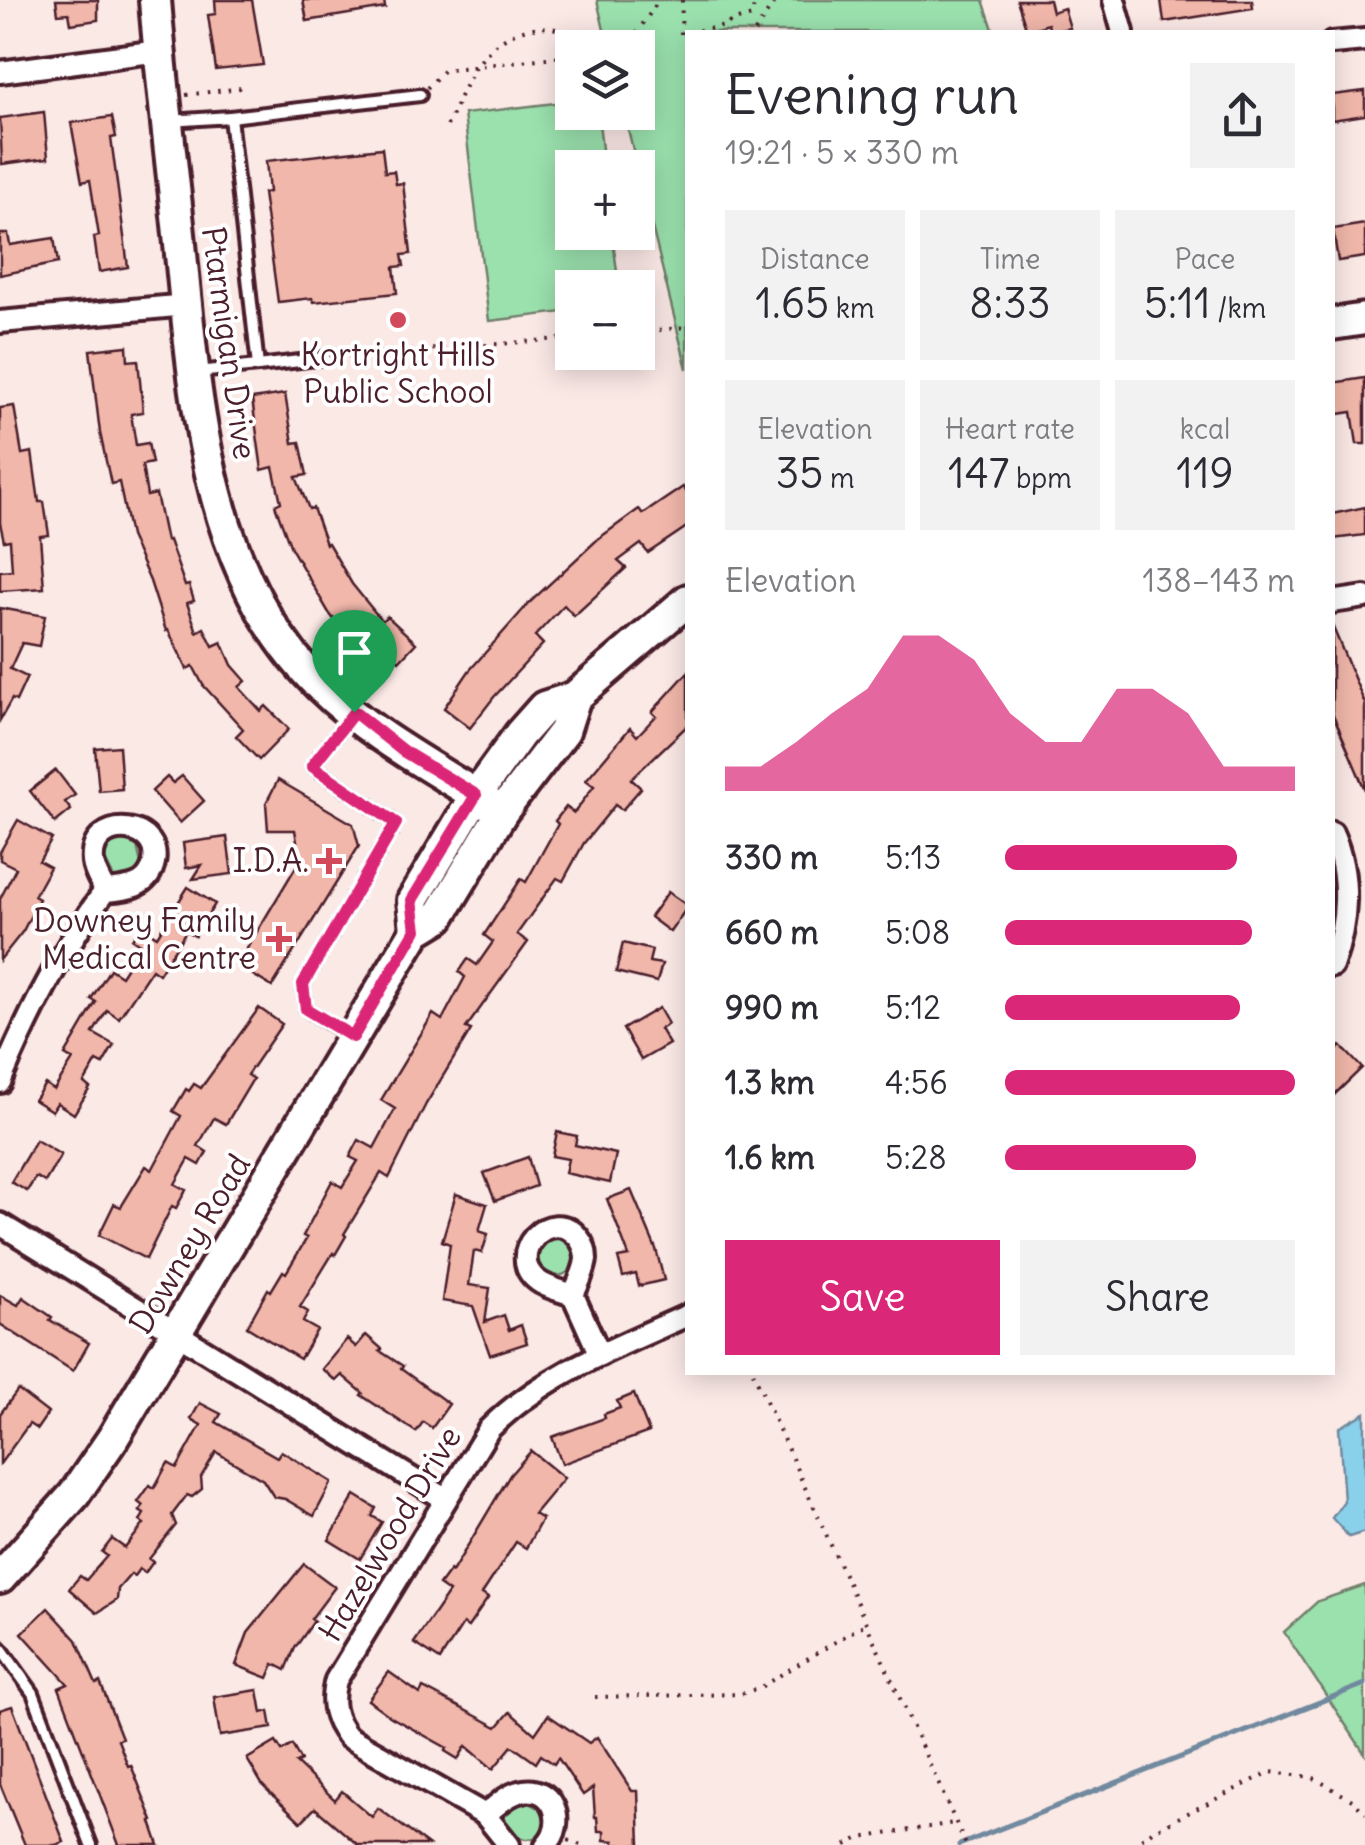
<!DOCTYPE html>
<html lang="en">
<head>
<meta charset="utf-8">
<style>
	:root { --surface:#fff; --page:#f2f2f3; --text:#2b2b33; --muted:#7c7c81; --accent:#db2777 }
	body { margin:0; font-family:Delius,sans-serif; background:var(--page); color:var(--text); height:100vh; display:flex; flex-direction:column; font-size:38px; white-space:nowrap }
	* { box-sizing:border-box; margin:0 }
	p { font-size:32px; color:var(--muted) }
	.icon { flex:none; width:55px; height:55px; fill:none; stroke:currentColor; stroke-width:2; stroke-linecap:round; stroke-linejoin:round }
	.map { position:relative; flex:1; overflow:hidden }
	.details { position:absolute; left:685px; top:30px; width:650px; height:1345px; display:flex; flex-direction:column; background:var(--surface); border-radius:0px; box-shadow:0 5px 25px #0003 }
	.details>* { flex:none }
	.tools { position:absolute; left:555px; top:30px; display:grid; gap:20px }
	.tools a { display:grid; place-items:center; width:100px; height:100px; border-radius:0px; background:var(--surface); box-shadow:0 5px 25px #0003; font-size:50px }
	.pin { position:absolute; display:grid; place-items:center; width:85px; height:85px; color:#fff; margin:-102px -42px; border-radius:50% 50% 50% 0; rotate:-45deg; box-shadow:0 0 10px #0007 }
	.pin .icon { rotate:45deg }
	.round { display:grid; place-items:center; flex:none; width:105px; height:105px; border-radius:0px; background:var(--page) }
	.summary { display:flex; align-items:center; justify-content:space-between; height:170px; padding:0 40px }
	h1 { font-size:55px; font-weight:600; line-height:75px }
	.metrics { display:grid; grid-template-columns:repeat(3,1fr); gap:15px; height:170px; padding:10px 40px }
	.metrics div { display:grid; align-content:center; border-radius:0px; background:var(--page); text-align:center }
	.metrics b { font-size:42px; font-weight:600 }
	.metrics small { font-size:28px; font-weight:400 }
	.metrics p { font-size:28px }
	.chart { height:280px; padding:20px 40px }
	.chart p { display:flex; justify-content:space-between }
	.chart svg { width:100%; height:180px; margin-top:10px; fill:var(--accent); opacity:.7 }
	.primary-button { display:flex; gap:20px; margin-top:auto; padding:20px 40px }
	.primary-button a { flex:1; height:115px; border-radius:0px; background:var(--accent); color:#fff; font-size:40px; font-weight:600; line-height:115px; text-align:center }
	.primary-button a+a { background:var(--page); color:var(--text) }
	ul { padding:0 40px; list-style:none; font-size:32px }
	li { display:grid; grid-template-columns:160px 120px 1fr; align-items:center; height:75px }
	li i { height:25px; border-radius:12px; background:var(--accent) }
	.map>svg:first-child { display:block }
	.green { fill:#9be1ae; stroke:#72806c; stroke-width:2.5 }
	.water { fill:#89d0eb; stroke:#70899e; stroke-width:2.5 }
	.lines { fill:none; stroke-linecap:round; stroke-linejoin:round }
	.stream { stroke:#70899e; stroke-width:5 }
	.building { fill:#f1b7ab; stroke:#4a1f2b; stroke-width:2.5 }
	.lane-casing { stroke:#4a1f2b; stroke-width:18 }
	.street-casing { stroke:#4a1f2b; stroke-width:28 }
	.secondary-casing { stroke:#4a1f2b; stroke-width:38 }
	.path { stroke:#4a1f2b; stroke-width:4; stroke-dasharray:2.5 8; stroke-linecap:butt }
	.lane { stroke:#fff; stroke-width:10 }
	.street { stroke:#fff; stroke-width:20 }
	.secondary { stroke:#fff; stroke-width:30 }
	.route-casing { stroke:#fff; stroke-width:20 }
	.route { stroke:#db2777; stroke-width:12 }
	.poi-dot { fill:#d1495b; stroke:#fff; stroke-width:4 }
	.labels { text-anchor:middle; stroke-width:8; stroke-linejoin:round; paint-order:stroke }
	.street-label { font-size:32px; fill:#4a1f2b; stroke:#fff }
	.poi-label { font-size:32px; fill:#4a1f2b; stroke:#fff; text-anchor:end }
</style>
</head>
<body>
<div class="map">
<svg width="1365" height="1845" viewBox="0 0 1365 1845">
	<rect width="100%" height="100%" fill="#fbe9e6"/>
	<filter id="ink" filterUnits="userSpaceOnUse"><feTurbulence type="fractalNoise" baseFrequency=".01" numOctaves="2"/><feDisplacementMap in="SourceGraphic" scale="20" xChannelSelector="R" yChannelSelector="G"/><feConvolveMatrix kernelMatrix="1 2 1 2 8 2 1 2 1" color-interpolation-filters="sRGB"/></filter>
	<g filter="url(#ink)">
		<g class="green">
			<path d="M 597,0 L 983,0 L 994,32 L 688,32 L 687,369 L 624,113 L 638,112 L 638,48 L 608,47 Z"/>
			<path d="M 572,101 L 572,112 L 598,113 L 604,167 L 572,168 L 572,232 L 612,233 L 619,287 L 572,288 L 572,311 L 489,321 L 464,114 Z"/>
			<path d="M 120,839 L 137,846 L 141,864 L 134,874 L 114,878 L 104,858 L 110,844 Z"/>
			<circle cx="556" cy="1257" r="19"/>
			<path d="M 1365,1585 L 1365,1754 L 1284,1632 L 1318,1601 Z"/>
			<path d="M 527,1802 L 543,1810 L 546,1822 L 537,1837 C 519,1844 510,1832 502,1817 L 516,1806 Z"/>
		</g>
		<path class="water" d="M 1365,1413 L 1365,1532 L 1349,1537 L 1332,1518 L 1344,1501 L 1339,1428 Z"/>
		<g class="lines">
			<path class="stream" d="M 959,1845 L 1365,1684"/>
		</g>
		<g class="building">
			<path d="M 56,0 L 98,0 L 98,20 L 71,24 L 69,13 L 58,14 Z"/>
			<path d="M 215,0 L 252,0 L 263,65 L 216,70 L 208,15 L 216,14 Z"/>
			<path d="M 303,0 L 384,0 L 385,8 L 307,21 Z"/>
			<path d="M 1017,0 L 1049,0 L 1052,12 L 1064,8 L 1070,28 L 1050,32 L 1048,24 L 1027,31 Z"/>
			<path d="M 1161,0 L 1252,0 L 1253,8 L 1164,22 Z"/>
			<path d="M 1365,91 L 1365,115 L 1332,120 L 1332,95 Z"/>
			<path d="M 44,112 L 48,158 L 2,164 L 0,118 Z"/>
			<path d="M 112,117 L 116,137 L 111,138 L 128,267 L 99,272 L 94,237 L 99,236 L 90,180 L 82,182 L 71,123 Z"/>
			<path d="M 382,148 L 385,172 L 394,171 L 396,184 L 403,183 L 411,254 L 402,255 L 404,266 L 394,267 L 397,293 L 314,302 L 312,298 L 278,302 L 263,193 L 269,192 L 266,161 Z"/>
			<path d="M 1365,224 L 1365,257 L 1338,261 L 1333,229 Z"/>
			<path d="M 0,234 L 8,234 L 10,245 L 54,238 L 58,263 L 0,275 Z"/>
			<path d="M 127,346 L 128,361 L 138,360 L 143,412 L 131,414 L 136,445 L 148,443 L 152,463 L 142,465 L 147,496 L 156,494 L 166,541 L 169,540 L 185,586 L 189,585 L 194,601 L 187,603 L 197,632 L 204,628 L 213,646 L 222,642 L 232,665 L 246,681 L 239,687 L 261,711 L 266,706 L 289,729 L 259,760 L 236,736 L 243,729 L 203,685 L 193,666 L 187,669 L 168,630 L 166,631 L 150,581 L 130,536 L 119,482 L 111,484 L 100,433 L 90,350 Z"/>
			<path d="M 1365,378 L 1365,444 L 1357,444 L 1352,412 L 1332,415 L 1332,383 Z"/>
			<path d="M 285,394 L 293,443 L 300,442 L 307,475 L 296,477 L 309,509 L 313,508 L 326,544 L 328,543 L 352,584 L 382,621 L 387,616 L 416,643 L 399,661 L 383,646 L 371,658 L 347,636 L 329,613 L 291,548 L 275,505 L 281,502 L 273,467 L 262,470 L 252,399 Z"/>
			<path d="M 14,406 L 22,454 L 32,452 L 39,502 L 44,502 L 49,535 L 40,536 L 44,588 L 0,591 L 0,571 L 12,570 L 10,540 L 4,541 L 0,523 L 0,408 Z"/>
			<path d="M 683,487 L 688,494 L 688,526 L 648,553 L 641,544 L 618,561 L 626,568 L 574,616 L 564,605 L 535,636 L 543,644 L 494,697 L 470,728 L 444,708 L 469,671 L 529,603 L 598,539 L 639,509 L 643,514 Z"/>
			<path d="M 1365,507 L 1365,535 L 1332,539 L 1332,514 Z"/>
			<path d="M 0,608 L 45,616 L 39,646 L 22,643 L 10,669 L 27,677 L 16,701 L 12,699 L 0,720 Z"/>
			<path d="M 1332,625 L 1365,704 L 1365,790 L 1332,712 Z"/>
			<path d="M 688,672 L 688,725 L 631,779 L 641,788 L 622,810 L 615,805 L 584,843 L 563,881 L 557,878 L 517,934 L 528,942 L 466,1028 L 471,1030 L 426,1104 L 389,1178 L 381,1173 L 344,1234 L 346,1236 L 335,1255 L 333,1253 L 300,1307 L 308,1312 L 303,1322 L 317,1330 L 300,1359 L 247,1327 L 268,1289 L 271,1291 L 283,1271 L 286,1273 L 307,1238 L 303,1236 L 332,1181 L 342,1187 L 358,1161 L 350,1157 L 359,1140 L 374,1148 L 395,1109 L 381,1100 L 433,1014 L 442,1020 L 465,977 L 459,972 L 468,959 L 477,965 L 493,942 L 484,935 L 521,879 L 526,882 L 558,824 L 555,821 L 566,807 L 574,813 L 594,786 L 586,780 L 630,728 L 637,736 L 656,716 L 652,712 Z"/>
			<path d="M 119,746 L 122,789 L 99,791 L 95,748 Z"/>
			<path d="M 56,770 L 75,795 L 65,802 L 71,810 L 55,823 L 30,791 Z"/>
			<path d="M 182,776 L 204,801 L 180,823 L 152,791 L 167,777 L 173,783 Z"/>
			<path d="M 278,780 L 353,824 L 359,846 L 272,987 L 237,965 L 300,860 L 295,830 L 268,830 L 266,803 Z"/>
			<path d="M 18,820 L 52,839 L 39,861 L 50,867 L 34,896 L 39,899 L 23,931 L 0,960 L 0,899 L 16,868 L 0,860 L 0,852 Z"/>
			<path d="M 227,837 L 232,874 L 193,879 L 202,865 L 186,868 L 183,843 Z"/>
			<path d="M 188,887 L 215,904 L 195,936 L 186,931 L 159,974 L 152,969 L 119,1018 L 107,1010 L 93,1033 L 114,1045 L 103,1064 L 97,1061 L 84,1083 L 90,1088 L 74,1114 L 57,1103 L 52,1111 L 34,1100 L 45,1084 L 54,1090 L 73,1060 L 65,1055 L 96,1002 L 91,999 L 110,969 L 121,976 L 141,945 L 132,939 L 141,926 L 157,936 Z"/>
			<path d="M 668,892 L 688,906 L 670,932 L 650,917 Z"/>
			<path d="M 623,943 L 652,950 L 649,962 L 662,964 L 657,982 L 616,972 Z"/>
			<path d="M 259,1008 L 282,1024 L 247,1075 L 253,1079 L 226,1124 L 214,1118 L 198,1146 L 207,1152 L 200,1165 L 189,1159 L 175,1184 L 186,1190 L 176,1208 L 172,1206 L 146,1259 L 99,1235 L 114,1204 L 121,1207 L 146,1166 L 152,1170 L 181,1116 L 173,1111 L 186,1089 L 189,1091 L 194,1084 L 201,1088 Z"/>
			<path d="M 659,1008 L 668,1024 L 660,1029 L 669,1044 L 641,1060 L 623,1029 Z"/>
			<path d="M 1341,1046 L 1362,1068 L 1332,1097 L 1332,1054 Z"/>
			<path d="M 557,1132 L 577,1136 L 575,1145 L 616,1154 L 610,1183 L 565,1173 L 568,1159 L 552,1156 Z"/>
			<path d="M 36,1140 L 61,1155 L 45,1182 L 36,1177 L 27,1191 L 11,1182 Z"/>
			<path d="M 528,1157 L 536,1186 L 495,1201 L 484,1173 Z"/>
			<path d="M 631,1190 L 656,1249 L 664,1280 L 639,1286 L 636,1274 L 623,1277 L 618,1258 L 629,1256 L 607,1199 Z"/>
			<path d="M 456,1194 L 487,1204 L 479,1231 L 488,1234 L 482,1253 L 474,1251 L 469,1285 L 490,1288 L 485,1322 L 504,1315 L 509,1330 L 521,1325 L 527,1343 L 490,1355 L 473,1306 L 442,1301 L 450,1244 L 442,1241 Z"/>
			<path d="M 0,1295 L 18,1305 L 23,1297 L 52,1317 L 50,1320 L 89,1343 L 73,1371 L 0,1324 Z"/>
			<path d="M 366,1335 L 382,1349 L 380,1351 L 403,1366 L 401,1369 L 449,1404 L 432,1428 L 423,1422 L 416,1432 L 361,1395 L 363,1393 L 342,1375 L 336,1381 L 322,1369 L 347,1339 L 356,1347 Z"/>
			<path d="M 18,1390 L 48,1413 L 37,1429 L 29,1424 L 0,1464 L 0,1414 Z"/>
			<path d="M 634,1394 L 649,1432 L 562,1464 L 552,1437 L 605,1418 L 604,1414 L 620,1408 L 617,1401 Z"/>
			<path d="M 200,1403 L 221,1414 L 216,1422 L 277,1457 L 281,1451 L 332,1482 L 314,1516 L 285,1499 L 274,1497 L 263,1480 L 216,1452 L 201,1477 L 202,1489 L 192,1497 L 187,1495 L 172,1515 L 176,1525 L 149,1559 L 153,1562 L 145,1573 L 139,1569 L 134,1576 L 131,1574 L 118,1589 L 117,1600 L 97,1613 L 69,1589 L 80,1576 L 86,1580 L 107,1556 L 102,1552 L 112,1539 L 125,1548 L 144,1524 L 140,1521 L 144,1514 L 139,1511 L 143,1506 L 138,1502 L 150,1485 L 154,1488 L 168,1463 L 177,1468 L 201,1425 L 191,1419 Z"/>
			<path d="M 531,1451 L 564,1478 L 534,1514 L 542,1519 L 526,1548 L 516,1542 L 482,1594 L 488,1598 L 468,1627 L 463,1624 L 440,1660 L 414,1643 L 449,1592 L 439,1585 L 450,1570 L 452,1572 L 510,1475 Z"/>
			<path d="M 355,1495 L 376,1508 L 372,1516 L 382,1522 L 360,1559 L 329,1540 Z"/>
			<path d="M 304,1564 L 335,1587 L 311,1619 L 314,1621 L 295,1648 L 286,1670 L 274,1664 L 268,1678 L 236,1665 L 248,1633 Z"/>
			<path d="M 48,1608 L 77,1640 L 96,1684 L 100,1682 L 122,1738 L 118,1740 L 128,1766 L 131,1765 L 153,1821 L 151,1822 L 159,1845 L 119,1845 L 59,1688 L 68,1684 L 22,1633 Z"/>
			<path d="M 389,1672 L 420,1694 L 423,1688 L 497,1727 L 510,1712 L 535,1734 L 548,1715 L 589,1743 L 597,1737 L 632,1791 L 638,1791 L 640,1845 L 614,1845 L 614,1841 L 604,1840 L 604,1831 L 598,1831 L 597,1817 L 595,1817 L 593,1788 L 583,1795 L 558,1758 L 554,1764 L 541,1755 L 536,1763 L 512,1746 L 493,1769 L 466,1746 L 458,1759 L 445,1751 L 447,1748 L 391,1717 L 368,1700 Z"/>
			<path d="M 258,1690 L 262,1713 L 269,1711 L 272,1728 L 220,1736 L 214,1697 Z"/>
			<path d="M 12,1706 L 64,1842 L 56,1845 L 25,1845 L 0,1784 L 0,1710 Z"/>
			<path d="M 276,1742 L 282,1751 L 292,1745 L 301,1761 L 296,1763 L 335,1800 L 342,1791 L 372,1817 L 378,1808 L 428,1845 L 358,1845 L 315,1808 L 301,1822 L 263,1786 L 247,1759 Z"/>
		</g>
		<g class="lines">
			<defs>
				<g id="lane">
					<path d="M 230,117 L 420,95"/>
					<path d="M 169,121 L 230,117 L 258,366 L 197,372"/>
					<path d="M 258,366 L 325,358"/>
					<path d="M 350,717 L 312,766 L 396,823 L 303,984 L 306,1009 L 350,1036"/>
					<path d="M 0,1647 L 33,1693 L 91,1845"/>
				</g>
				<g id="street">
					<path d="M 1114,0 L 1123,32"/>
					<path d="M 1332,43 L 1365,40"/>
					<path d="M 0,72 L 159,51"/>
					<path d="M 0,322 L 187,305"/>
					<path d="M 1332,602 L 1365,597"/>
					<path d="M 1332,833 C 1351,875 1348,923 1332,966"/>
					<path d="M 0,1082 C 28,1016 62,948 105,891 C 123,889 145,889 152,869 C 170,822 88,812 93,862 C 94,872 101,882 105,891"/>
					<path d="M 0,1224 L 445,1499"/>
					<path d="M 573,1295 C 562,1291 547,1288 538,1281 C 503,1255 551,1204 578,1237 C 583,1243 586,1251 586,1259 C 585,1271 578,1284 573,1295 L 600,1355"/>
					<path d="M 485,1815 L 348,1737 C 333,1719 330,1702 336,1680 L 489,1429 C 544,1374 617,1347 688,1315"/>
					<path d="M 509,1845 L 485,1815 C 495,1807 507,1795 519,1792 C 553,1782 568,1823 546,1845"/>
				</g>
				<g id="secondary">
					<path d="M 155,0 C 161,78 171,156 179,234 C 195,388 202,572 321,687 C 372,737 443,773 502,812"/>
					<path d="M 1332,324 L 1365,319"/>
					<path d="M 416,931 L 413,900 L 476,795 L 520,734 L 544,707 L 575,697 L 688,600"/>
					<path d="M 0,1578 L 74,1495 L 113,1438 L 416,931 L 439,917 L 502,812 L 564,731 L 575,697"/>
				</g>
			</defs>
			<use href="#lane" class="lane-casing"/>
			<use href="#street" class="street-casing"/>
			<use href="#secondary" class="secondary-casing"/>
			<g class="path">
				<path d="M 682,0 L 681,34 L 687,33"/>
				<path d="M 688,32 L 727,26 L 730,22 L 752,16 L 755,0"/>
				<path d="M 755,32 L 776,0"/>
				<path d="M 622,48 L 630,43 L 659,0"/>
				<path d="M 427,88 L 444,70 L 572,55"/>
				<path d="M 186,95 L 241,88"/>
				<path d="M 447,126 C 466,84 482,36 533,28 C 555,25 567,31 581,48"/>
				<path d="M 638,332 L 688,327"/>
				<path d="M 338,357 L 572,338"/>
				<path d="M 753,1372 L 966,1845"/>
				<path d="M 595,1697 L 741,1694 L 759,1688 L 865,1624"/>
				<path d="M 568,1840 L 581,1845"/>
				<path d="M 846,1845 L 860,1838 L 954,1823"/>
				<path d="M 1133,1845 L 1152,1831 L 1270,1772 L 1312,1777 L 1354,1801 L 1365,1814"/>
			</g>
			<use href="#lane" class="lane"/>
			<use href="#street" class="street"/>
			<use href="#secondary" class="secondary"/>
		</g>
	</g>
	<g class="lines" filter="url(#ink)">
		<defs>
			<path id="route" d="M 354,712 L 403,751 L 476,795 L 412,900 L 416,930 L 353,1037 L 306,1009 L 303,984 L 396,823 L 312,766 Z"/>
		</defs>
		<use href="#route" class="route-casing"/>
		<use href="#route" class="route"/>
	</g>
	<g class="poi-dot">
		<circle cx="398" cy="320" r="10"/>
		<path d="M324 846h10v10h10v10h-10v10h-10v-10h-10v-10h10z"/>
		<path d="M274 924h10v10h10v10h-10v10h-10v-10h-10v-10h10z"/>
	</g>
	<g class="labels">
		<g class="street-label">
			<text transform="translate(229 343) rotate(82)" y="11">Ptarmigan Drive</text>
			<text transform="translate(190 1244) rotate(-59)" y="11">Downey Road</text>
			<text transform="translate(390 1534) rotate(-59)" y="11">Hazelwood Drive</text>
		</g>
		<g class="poi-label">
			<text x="398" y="366" text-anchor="middle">Kortright Hills<tspan x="398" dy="37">Public School</tspan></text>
			<text x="309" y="872">I.D.A.</text>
			<text x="256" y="932">Downey Family<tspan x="256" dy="37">Medical Centre</tspan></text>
		</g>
	</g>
</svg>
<div class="tools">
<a><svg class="icon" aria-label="layers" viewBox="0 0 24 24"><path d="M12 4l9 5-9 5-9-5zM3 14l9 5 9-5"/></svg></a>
<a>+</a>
<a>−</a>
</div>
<div class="pin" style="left:354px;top:712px;background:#1e9e55"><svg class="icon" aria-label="arrive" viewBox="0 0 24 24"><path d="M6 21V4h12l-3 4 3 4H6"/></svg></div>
<section class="details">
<div class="summary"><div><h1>Evening run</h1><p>19:21 · 5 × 330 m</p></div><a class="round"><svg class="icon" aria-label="share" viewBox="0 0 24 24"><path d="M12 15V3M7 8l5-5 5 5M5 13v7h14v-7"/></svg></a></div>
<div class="metrics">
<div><p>Distance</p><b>1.65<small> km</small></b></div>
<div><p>Time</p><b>8:33</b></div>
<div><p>Pace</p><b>5:11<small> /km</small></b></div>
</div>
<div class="metrics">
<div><p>Elevation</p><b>35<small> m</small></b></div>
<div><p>Heart rate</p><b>147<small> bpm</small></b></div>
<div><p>kcal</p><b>119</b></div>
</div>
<div class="chart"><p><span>Elevation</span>138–143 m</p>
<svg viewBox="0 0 160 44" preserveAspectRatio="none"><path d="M0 44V38L10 38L20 32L30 25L40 19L50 6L60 6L70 12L80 25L90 32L100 32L110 19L120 19L130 25L140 38L150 38L160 38V44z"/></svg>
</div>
<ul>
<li><b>330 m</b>5:13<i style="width:80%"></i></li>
<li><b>660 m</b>5:08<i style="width:85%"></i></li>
<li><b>990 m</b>5:12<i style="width:81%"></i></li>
<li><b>1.3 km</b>4:56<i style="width:100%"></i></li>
<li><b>1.6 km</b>5:28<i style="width:66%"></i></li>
</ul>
<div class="primary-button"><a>Save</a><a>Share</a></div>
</section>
</div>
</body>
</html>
